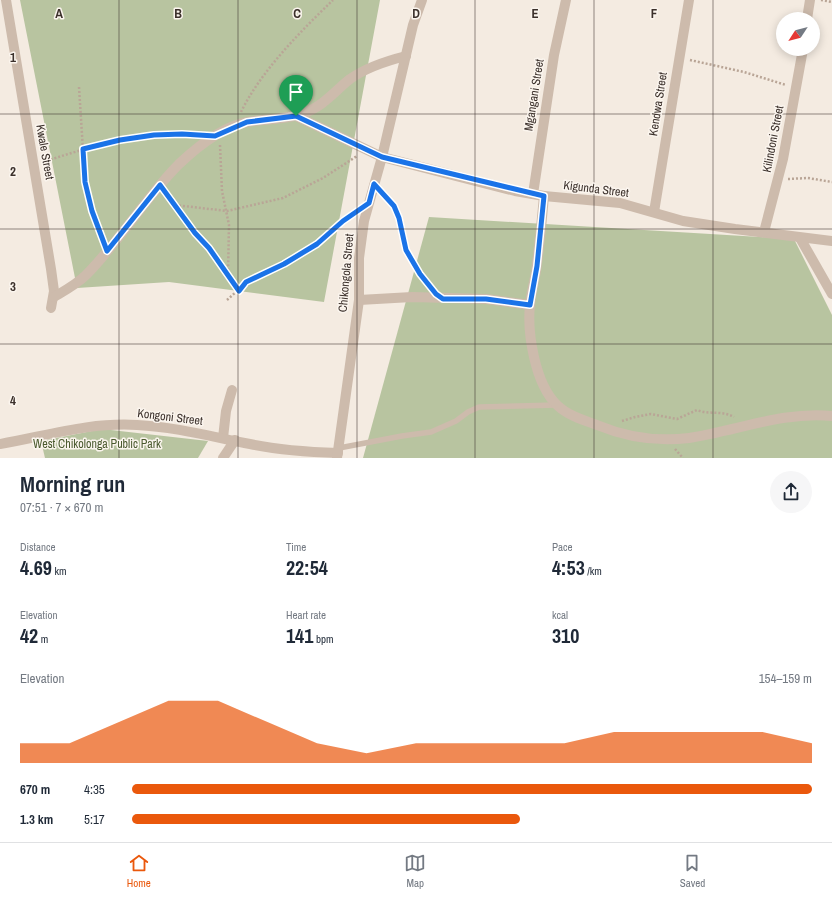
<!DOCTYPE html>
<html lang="en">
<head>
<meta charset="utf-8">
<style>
	:root { --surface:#fff; --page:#f6f6f7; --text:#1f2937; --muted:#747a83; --line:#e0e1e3; --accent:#ea580c }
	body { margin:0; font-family:"Archivo Narrow",sans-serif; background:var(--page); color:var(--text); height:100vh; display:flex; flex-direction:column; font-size:15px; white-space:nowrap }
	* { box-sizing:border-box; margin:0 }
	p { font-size:13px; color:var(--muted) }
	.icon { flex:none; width:22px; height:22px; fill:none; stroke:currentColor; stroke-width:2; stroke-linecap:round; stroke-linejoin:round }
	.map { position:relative; height:458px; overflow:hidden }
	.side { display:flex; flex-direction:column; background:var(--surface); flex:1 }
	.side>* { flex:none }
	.needle { width:26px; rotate:234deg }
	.buttons { position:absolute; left:776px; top:12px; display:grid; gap:8px }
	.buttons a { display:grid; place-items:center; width:44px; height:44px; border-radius:50%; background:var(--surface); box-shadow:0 2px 10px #0003; font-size:20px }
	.pin { position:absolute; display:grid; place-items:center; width:34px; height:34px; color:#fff; margin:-41px -17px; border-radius:50% 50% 50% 0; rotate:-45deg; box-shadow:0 0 4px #0007 }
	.pin .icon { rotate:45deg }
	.round { display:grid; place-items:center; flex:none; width:42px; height:42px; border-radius:21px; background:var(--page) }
	.head { display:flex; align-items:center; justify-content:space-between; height:68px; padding:0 20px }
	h1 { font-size:22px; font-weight:800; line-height:30px }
	.stats { display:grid; grid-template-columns:repeat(3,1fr); gap:6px; height:68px; padding:4px 20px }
	.stats div { display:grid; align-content:center }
	.stats b { font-size:20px; font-weight:800 }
	.stats small { font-size:11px; font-weight:400 }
	.stats p { font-size:11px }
	.chart { height:112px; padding:8px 20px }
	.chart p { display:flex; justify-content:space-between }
	.chart svg { width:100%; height:72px; margin-top:4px; fill:var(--accent); opacity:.7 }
	ul { padding:0 20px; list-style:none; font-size:13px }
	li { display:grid; grid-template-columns:64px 48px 1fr; align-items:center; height:30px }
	li i { height:10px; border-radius:5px; background:var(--accent) }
	.tab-bar { display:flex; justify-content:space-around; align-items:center; height:56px; border-top:1px solid var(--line); background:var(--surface); font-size:11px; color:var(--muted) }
	.tab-bar a { display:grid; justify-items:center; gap:2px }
	.tab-bar .on { color:var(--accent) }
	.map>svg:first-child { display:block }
	.green { fill:#b8c4a0 }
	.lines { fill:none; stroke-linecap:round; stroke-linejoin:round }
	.path { stroke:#b9a596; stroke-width:2.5; stroke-dasharray:2 2; stroke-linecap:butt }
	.lane { stroke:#cdbbac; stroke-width:5.5 }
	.street { stroke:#cdbbac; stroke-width:10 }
	.route-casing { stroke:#fff; stroke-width:8 }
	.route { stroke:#1a73e8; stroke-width:5 }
	.grid { fill:none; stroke:#3b302b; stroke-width:1; stroke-opacity:0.55 }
	.labels { text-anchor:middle; stroke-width:3; stroke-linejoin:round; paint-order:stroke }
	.street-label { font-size:12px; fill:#3b302b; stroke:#fbf5ee }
	.park-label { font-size:12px; fill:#4a5a2e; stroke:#fbf5ee }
	.grid-label { font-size:13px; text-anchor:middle; font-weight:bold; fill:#3b302b; stroke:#fbf5ee; stroke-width:3; stroke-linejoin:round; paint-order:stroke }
</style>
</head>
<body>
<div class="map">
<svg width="832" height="458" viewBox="0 0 832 458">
	<rect width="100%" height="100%" fill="#f4ebe1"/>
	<g class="green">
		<path d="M 20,0 L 380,0 L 324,302 L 169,282 L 77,288 Z"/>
		<path d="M 429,217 L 794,239 L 832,315 L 832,458 L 363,458 Z"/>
		<path d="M 102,429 L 208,441 L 198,458 L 45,458 L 41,441 Z"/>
	</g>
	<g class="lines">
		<g class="path">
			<path d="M 821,0 L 832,2"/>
			<path d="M 690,60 L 744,72 L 786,85"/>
			<path d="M 79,87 L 85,182 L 92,211 L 103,239"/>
			<path d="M 241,112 C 261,71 300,32 333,0"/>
			<path d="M 220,145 L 222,191 L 229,225 L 228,274"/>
			<path d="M 43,162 C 92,146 143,131 196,135"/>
			<path d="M 788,179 L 808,178 L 832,182"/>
			<path d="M 384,193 C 402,216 397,228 407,251 C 412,264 421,276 430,286"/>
			<path d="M 166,194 C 190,227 218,256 239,291"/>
			<path d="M 175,205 L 227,211 L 283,198 L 323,178 L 357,156"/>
			<path d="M 227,300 L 247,282 L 284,264 L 317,244 L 355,213"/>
			<path d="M 622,421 L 635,417 L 651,414 L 677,419 L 697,410 C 709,415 721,410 734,417"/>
			<path d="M 675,449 L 683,458"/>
		</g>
		<path class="lane" d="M 339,448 L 402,436 L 431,432 L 456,421 L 468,412 L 479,407 L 557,405"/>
		<g class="street">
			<path d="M 6,0 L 51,269 L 54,291 L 51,308"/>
			<path d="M 807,19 L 810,0"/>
			<path d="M 296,116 L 382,157 L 515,191 L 544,196 L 620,203 L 683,221 L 735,229 L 832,241"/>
			<path d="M 533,194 L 554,55 L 566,0"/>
			<path d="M 544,196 C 542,218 540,241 537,263 C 536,277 531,291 530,305 C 527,333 535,384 557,405 C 567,415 583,420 597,425 C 626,437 657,442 689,438 C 737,431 783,411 832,416"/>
			<path d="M 654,212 L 689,0"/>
			<path d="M 764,232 L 783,159 L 803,49"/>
			<path d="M 800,238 L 832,294"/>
			<path d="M 54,297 C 64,291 77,284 86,275 C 120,241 145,198 179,164 C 197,147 223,126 248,122 C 270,118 293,120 313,109 C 327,102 337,89 350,79 C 367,67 386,61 406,56"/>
			<path d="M 359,300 L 412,297 L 486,299 L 530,305"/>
			<path d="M 223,438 L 226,411 L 232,390"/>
			<path d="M 0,444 C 46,436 90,422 137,425 C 176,427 213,437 250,444 C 279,450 308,452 338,453"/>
			<path d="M 223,458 L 235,440"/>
			<path d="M 337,458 L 359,300 L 359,258 L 364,221 L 382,157 L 413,25 L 422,0"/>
		</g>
	</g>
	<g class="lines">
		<defs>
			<path id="route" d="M 296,116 L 382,157 L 544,196 L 537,266 L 530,305 L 486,299 L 443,299 L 436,294 L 420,274 L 406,250 L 399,218 L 394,206 L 374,184 L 369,203 L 343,221 L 317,244 L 284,264 L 246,282 L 239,291 L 209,248 L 195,233 L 160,185 L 107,251 L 92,211 L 85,182 L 83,149 L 120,140 L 154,135 L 182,134 L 215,136 L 247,122 Z"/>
		</defs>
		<use href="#route" class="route-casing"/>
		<use href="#route" class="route"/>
	</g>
	<path class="grid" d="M 119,0 L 119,458M 238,0 L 238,458M 357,0 L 357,458M 475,0 L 475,458M 594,0 L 594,458M 713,0 L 713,458M 0,114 L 832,114M 0,229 L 832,229M 0,344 L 832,344"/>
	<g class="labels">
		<g class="street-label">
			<text transform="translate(534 95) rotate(-81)" y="4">Mgangani Street</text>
			<text transform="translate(658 104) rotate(-81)" y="4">Kendwa Street</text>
			<text transform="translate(773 139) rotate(-79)" y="4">Kilindoni Street</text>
			<text transform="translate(45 152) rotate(80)" y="4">Kwale Street</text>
			<text transform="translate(596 189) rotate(7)" y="4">Kigunda Street</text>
			<text transform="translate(346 273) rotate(-85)" y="4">Chikongola Street</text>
			<text transform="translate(170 417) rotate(7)" y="4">Kongoni Street</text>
		</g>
		<g class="park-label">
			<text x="97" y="448">West Chikolonga Public Park</text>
		</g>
	</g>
	<g class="grid-label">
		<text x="59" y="18">A</text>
		<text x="178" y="18">B</text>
		<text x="297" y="18">C</text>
		<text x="416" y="18">D</text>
		<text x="535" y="18">E</text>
		<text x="654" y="18">F</text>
		<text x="13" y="62">1</text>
		<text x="13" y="176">2</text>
		<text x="13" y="291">3</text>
		<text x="13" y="405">4</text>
	</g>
</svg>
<div class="buttons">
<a><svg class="needle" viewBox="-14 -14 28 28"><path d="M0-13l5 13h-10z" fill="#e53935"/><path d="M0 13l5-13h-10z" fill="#747a83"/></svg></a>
</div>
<div class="pin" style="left:296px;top:116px;background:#1e9e55"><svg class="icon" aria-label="arrive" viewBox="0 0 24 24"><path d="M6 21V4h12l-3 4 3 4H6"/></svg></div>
</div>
<section class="side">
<div class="head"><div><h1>Morning run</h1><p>07:51 · 7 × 670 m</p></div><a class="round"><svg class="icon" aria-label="share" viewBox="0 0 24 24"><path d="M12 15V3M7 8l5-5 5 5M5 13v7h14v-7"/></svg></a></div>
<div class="stats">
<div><p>Distance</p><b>4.69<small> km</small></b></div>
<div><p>Time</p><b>22:54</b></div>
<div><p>Pace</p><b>4:53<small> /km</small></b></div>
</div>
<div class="stats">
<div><p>Elevation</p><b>42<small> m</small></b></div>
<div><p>Heart rate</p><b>141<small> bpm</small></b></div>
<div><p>kcal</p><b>310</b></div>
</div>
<div class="chart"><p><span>Elevation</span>154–159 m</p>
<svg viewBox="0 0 160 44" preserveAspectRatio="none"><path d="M0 44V32L10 32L20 19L30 6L40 6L50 19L60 32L70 38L80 32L90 32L100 32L110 32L120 25L130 25L140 25L150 25L160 32V44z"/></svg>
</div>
<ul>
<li><b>670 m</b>4:35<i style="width:100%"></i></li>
<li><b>1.3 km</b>5:17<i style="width:57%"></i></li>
</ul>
</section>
<nav class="tab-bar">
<a class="on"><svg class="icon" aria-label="home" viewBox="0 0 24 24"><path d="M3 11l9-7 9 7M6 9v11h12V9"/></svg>Home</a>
<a><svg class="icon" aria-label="map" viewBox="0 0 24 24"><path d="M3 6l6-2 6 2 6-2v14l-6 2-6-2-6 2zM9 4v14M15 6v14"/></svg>Map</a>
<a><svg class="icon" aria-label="saved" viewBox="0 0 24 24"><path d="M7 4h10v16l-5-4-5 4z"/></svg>Saved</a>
</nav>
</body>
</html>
